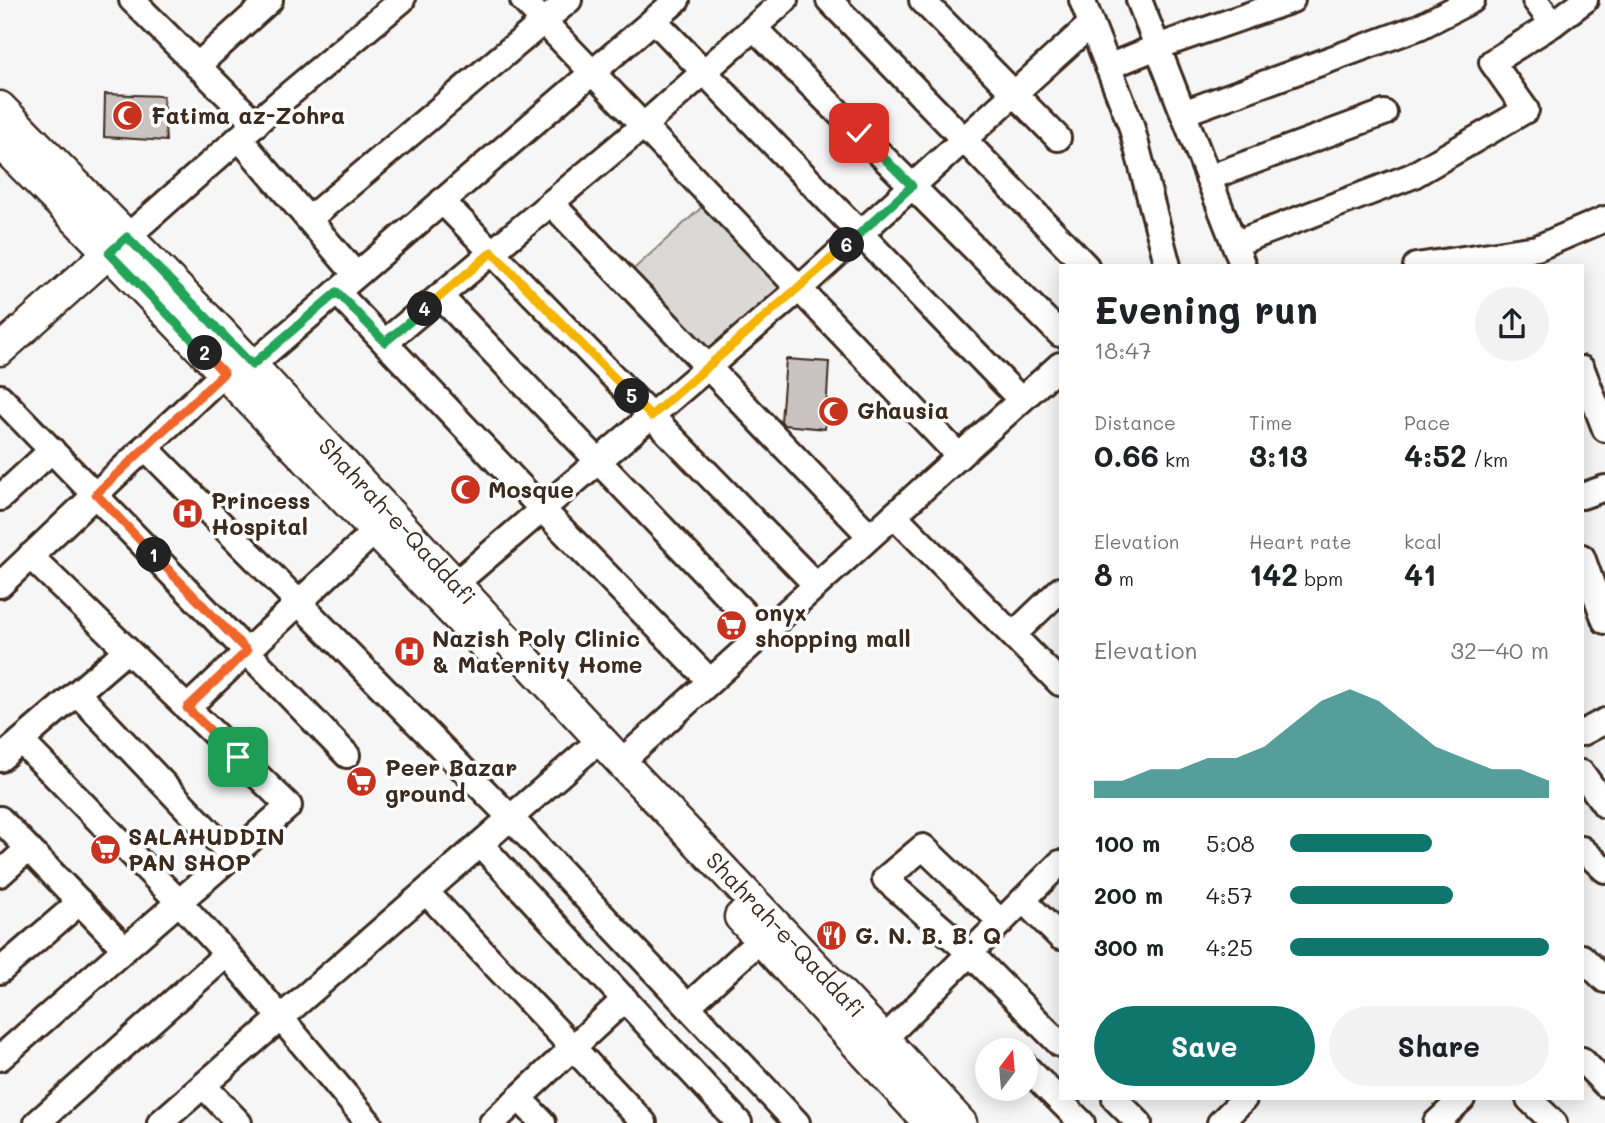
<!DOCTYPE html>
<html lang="en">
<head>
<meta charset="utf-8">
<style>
	:root { --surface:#fff; --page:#f2f2f2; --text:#202124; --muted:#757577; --accent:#0f766e }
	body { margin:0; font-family:Mali,sans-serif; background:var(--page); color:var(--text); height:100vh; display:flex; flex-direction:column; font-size:26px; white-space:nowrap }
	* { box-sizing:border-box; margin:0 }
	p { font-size:23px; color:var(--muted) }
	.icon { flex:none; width:38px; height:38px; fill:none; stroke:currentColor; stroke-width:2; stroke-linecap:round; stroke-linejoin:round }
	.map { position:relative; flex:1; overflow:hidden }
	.drawer { position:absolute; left:1059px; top:264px; width:525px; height:836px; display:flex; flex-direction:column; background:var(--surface); border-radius:0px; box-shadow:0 4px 18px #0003 }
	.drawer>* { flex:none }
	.needle { width:46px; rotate:16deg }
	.tools { position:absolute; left:975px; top:1038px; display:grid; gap:14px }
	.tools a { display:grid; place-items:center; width:63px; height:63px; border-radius:50%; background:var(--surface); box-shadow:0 4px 18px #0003; font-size:35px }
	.pin { position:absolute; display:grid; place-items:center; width:60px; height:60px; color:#fff; margin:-30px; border-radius:14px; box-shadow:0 4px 10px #0006 }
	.km { position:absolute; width:35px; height:35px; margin:-18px; border-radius:50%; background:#222; color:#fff; font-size:19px; line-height:35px; text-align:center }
	.round { display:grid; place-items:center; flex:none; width:74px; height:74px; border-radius:37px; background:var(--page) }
	.headline { display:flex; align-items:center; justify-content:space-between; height:119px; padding:0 35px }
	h1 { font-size:38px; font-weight:700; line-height:52px }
	.metrics { display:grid; grid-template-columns:repeat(3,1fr); gap:10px; height:119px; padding:7px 35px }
	.metrics div { display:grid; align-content:center }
	.metrics b { font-size:30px; font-weight:700 }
	.metrics small { font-size:19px; font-weight:400 }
	.metrics p { font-size:19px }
	.chart { height:196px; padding:14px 35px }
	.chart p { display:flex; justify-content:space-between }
	.chart svg { width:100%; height:126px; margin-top:7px; fill:var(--accent); opacity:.7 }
	.action { display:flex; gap:14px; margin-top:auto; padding:14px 35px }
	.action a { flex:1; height:80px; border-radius:42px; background:var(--accent); color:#fff; font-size:28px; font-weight:700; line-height:80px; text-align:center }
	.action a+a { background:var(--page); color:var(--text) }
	ul { padding:0 35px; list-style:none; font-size:23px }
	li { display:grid; grid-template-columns:112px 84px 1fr; align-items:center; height:52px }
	li i { height:18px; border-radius:9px; background:var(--accent) }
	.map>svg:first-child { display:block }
	.green { fill:#dbd9d6; stroke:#8b827a; stroke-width:2 }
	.building { fill:#c9c3c1; stroke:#3b2a1e; stroke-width:2 }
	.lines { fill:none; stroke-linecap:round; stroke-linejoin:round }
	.minor-casing { stroke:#3b2a1e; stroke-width:30 }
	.major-casing { stroke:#3b2a1e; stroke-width:35 }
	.minor { stroke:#fff; stroke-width:24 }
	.major { stroke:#fff; stroke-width:30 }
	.split-1-casing { stroke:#fff; stroke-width:14 }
	.split-2-casing { stroke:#fff; stroke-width:14 }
	.split-3-casing { stroke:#fff; stroke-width:14 }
	.split-4-casing { stroke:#fff; stroke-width:14 }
	.split-5-casing { stroke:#fff; stroke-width:14 }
	.split-6-casing { stroke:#fff; stroke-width:14 }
	.split-7-casing { stroke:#fff; stroke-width:14 }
	.split-1 { stroke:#f0652b; stroke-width:9 }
	.split-2 { stroke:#f0652b; stroke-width:9 }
	.split-3 { stroke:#22a559; stroke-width:9 }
	.split-4 { stroke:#22a559; stroke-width:9 }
	.split-5 { stroke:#f5b400; stroke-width:9 }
	.split-6 { stroke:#f5b400; stroke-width:9 }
	.split-7 { stroke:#22a559; stroke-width:9 }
	.labels { text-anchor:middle; stroke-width:7; stroke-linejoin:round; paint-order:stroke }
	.poi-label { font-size:23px; font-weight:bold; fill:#3b2a1e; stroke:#fff; text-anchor:start }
	.street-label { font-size:23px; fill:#3b2a1e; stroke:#fff }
</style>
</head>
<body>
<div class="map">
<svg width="1605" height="1123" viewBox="0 0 1605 1123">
	<rect width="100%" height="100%" fill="#f7f6f6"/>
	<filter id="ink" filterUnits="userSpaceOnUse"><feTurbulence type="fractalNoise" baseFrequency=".0143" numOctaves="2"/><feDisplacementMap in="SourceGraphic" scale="14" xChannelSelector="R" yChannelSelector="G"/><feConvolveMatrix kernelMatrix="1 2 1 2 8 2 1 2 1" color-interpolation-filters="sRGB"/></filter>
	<g filter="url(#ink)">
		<path class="green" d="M 712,198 L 799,289 L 709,367 L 625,277 Z"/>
		<g class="building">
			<path d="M 105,94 L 163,96 L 166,141 L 104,137 Z"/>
			<path d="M 786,359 L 829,362 L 825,429 L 784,425 L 781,421 Z"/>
		</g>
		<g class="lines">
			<defs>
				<g id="minor">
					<path d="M 132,0 L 256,124"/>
					<path d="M 523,0 L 959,456"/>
					<path d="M 829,0 L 1086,266"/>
					<path d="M 922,0 L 1058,138"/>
					<path d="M 1082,0 L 1131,125 L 1168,266"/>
					<path d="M 1139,0 L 1243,266"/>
					<path d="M 1535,0 L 1553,24"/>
					<path d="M 654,20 L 1021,400"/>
					<path d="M 754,28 L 1060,334"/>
					<path d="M 197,66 L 270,0"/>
					<path d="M 1108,67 L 1157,47 L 1292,0"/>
					<path d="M 1183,113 L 1419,27 L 1472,0"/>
					<path d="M 239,138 L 356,275"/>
					<path d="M 1208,178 L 1384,113"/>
					<path d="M 442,201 L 816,585"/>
					<path d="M 551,203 L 870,536"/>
					<path d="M 309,219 L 569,0"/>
					<path d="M 127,237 L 280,102 L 402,0"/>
					<path d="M 1234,244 L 1412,176 L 1526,110 L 1492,62 L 1553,24 L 1585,0"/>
					<path d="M 1416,266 L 1537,248 L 1605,219"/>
					<path d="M 337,292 L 542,509 L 710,681"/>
					<path d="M 440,296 L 763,633"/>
					<path d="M 385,342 L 643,126 L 785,0"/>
					<path d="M 252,365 L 677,0"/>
					<path d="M 1582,369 L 1605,429"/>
					<path d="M 0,397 L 347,755"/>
					<path d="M 145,447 L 511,818 L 797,1123"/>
					<path d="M 1582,496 L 1605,488"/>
					<path d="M 0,498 L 52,450"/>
					<path d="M 894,515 L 1060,683"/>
					<path d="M 30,556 L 289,806 L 125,949"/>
					<path d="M 1582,557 L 1605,621"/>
					<path d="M 455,584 L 799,289 L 1091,24"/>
					<path d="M 0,585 L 224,373"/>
					<path d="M 1013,635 L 1060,590"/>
					<path d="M 77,693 L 232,856"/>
					<path d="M 187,708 L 375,531"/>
					<path d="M 1582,733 L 1605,721"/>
					<path d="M 21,741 L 179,902 L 227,954 L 369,1123"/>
					<path d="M 0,759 L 127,650"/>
					<path d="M 621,762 L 1060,365"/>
					<path d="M 1582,773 L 1605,805"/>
					<path d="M 0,819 L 125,949 L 0,1058"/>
					<path d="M 481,845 L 739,1123"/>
					<path d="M 1582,849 L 1605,870"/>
					<path d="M 0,874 L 28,849"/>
					<path d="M 426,892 L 644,1123"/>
					<path d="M 1023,900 L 1060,937"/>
					<path d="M 1001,922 L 923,847 L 885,879 L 970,953 L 1060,1044"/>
					<path d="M 1582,957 L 1605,980"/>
					<path d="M 0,971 L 80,902"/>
					<path d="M 688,1006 L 761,939"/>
					<path d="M 884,1039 L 1060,863"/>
					<path d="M 1582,1060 L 1605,1084"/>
					<path d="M 1026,1067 L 1082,1123"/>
					<path d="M 204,1086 L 239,1123"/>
					<path d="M 519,1098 L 543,1123"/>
					<path d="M 1115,1099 L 1139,1123"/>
					<path d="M 1529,1099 L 1554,1123"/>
					<path d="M 37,1123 L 227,954"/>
					<path d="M 160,1123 L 586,752"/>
					<path d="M 492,1123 L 625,999"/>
					<path d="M 1220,1123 L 1244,1099"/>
					<path d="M 1436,1123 L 1462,1099"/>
				</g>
				<g id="major">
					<path id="s1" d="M 0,107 L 218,329 L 621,762 L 884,1039 L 961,1123"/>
					<path d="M 0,143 L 109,253 L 485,646"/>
					<path d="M 0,350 L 124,239"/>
					<path d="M 740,917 L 929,1123"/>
				</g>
			</defs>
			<use href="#minor" class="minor-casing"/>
			<use href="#major" class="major-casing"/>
			<use href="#minor" class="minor"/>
			<use href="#major" class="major"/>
		</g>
	</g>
	<g class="lines" filter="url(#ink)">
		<defs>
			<path id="split-1" d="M 154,555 L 247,651 L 187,708 L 238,757"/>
			<path id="split-2" d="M 154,555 L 96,494 L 224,373 L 205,353"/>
			<path id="split-3" d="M 205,353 L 109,253 L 127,237 L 214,325"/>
			<path id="split-4" d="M 214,325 L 252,365 L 337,292 L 385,342 L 425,309"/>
			<path id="split-5" d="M 425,309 L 492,252 L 632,396"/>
			<path id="split-6" d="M 632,396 L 651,416 L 847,245"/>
			<path id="split-7" d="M 847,245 L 912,186 L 859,133"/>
		</defs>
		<use href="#split-1" class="split-1-casing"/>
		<use href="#split-2" class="split-2-casing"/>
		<use href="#split-3" class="split-3-casing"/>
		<use href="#split-4" class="split-4-casing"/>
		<use href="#split-5" class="split-5-casing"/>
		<use href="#split-6" class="split-6-casing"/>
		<use href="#split-7" class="split-7-casing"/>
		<use href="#split-1" class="split-1"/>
		<use href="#split-2" class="split-2"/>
		<use href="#split-3" class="split-3"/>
		<use href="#split-4" class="split-4"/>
		<use href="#split-5" class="split-5"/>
		<use href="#split-6" class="split-6"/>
		<use href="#split-7" class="split-7"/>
	</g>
	<defs>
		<symbol id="mosque-disc" viewBox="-11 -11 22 22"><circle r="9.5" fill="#c8321e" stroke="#fff"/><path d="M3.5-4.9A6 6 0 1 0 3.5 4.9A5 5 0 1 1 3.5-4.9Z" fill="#fff"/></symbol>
		<symbol id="hospital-disc" viewBox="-11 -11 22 22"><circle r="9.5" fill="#c8321e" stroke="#fff"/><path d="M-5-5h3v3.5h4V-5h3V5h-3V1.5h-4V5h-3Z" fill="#fff"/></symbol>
		<symbol id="supermarket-disc" viewBox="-11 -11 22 22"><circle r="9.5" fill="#c8321e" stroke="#fff"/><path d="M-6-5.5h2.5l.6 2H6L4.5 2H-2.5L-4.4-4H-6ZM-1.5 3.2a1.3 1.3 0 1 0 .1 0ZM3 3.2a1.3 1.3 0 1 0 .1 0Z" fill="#fff"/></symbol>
		<symbol id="restaurant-disc" viewBox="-11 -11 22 22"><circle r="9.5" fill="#c8321e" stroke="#fff"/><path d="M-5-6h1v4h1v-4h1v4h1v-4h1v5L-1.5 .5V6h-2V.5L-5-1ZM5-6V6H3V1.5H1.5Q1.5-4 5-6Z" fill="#fff"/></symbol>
	</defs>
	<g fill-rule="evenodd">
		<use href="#mosque-disc" x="110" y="98" width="35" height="35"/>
		<use href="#mosque-disc" x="816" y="394" width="35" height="35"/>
		<use href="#mosque-disc" x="448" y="472" width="35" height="35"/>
		<use href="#hospital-disc" x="170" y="496" width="35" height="35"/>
		<use href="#supermarket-disc" x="714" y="608" width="35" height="35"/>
		<use href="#hospital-disc" x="392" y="634" width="35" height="35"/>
		<use href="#supermarket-disc" x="344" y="764" width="35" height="35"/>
		<use href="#supermarket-disc" x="88" y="832" width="35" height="35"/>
		<use href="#restaurant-disc" x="814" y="918" width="35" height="35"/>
	</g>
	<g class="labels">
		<g class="poi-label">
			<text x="151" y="124">Fatima az-Zohra</text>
			<text x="857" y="419">Ghausia</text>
			<text x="488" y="498">Mosque</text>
			<text x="211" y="509">Princess<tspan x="211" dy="26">Hospital</tspan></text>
			<text x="755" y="621">onyx<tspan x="755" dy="26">shopping mall</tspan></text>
			<text x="432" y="647">Nazish Poly Clinic<tspan x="432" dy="26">&amp; Maternity Home</tspan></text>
			<text x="385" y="776">Peer Bazar<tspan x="385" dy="26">ground</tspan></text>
			<text x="128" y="845">SALAHUDDIN<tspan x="128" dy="26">PAN SHOP</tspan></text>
			<text x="855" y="944">G. N. B. B. Q</text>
		</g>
		<g class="street-label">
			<text dy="8" stroke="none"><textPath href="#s1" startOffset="574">Shahrah-e-Qaddafi</textPath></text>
			<text dy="8" stroke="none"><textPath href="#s1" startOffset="1141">Shahrah-e-Qaddafi</textPath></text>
		</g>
	</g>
</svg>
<div class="tools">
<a><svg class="needle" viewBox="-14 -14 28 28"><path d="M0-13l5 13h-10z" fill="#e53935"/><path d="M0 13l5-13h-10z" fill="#757577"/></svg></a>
</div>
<div class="pin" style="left:238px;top:757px;background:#1e9e55"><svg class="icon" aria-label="arrive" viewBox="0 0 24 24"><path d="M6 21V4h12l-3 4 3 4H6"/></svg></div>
<div class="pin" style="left:859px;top:133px;background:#d93025"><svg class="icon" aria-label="check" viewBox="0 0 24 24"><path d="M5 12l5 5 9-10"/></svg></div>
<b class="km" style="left:154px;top:555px">1</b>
<b class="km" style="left:205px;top:353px">2</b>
<b class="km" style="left:425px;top:309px">4</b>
<b class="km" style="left:632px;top:396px">5</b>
<b class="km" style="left:847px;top:245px">6</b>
<section class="drawer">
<div class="headline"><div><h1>Evening run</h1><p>18:47</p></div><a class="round"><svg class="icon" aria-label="share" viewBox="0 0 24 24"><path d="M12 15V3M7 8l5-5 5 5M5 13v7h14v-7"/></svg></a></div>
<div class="metrics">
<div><p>Distance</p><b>0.66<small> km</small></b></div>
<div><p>Time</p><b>3:13</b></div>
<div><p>Pace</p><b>4:52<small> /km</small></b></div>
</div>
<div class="metrics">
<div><p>Elevation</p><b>8<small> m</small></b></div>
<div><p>Heart rate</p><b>142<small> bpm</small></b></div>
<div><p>kcal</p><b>41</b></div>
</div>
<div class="chart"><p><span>Elevation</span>32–40 m</p>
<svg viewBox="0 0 160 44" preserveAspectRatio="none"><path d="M0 44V38L10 38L20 34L30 34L40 30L50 30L60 26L70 18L80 10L90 6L100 10L110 18L120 26L130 30L140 34L150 34L160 38V44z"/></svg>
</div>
<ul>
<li><b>100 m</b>5:08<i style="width:55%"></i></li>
<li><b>200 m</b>4:57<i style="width:63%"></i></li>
<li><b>300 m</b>4:25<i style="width:100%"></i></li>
</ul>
<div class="action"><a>Save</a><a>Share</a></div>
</section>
</div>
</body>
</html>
